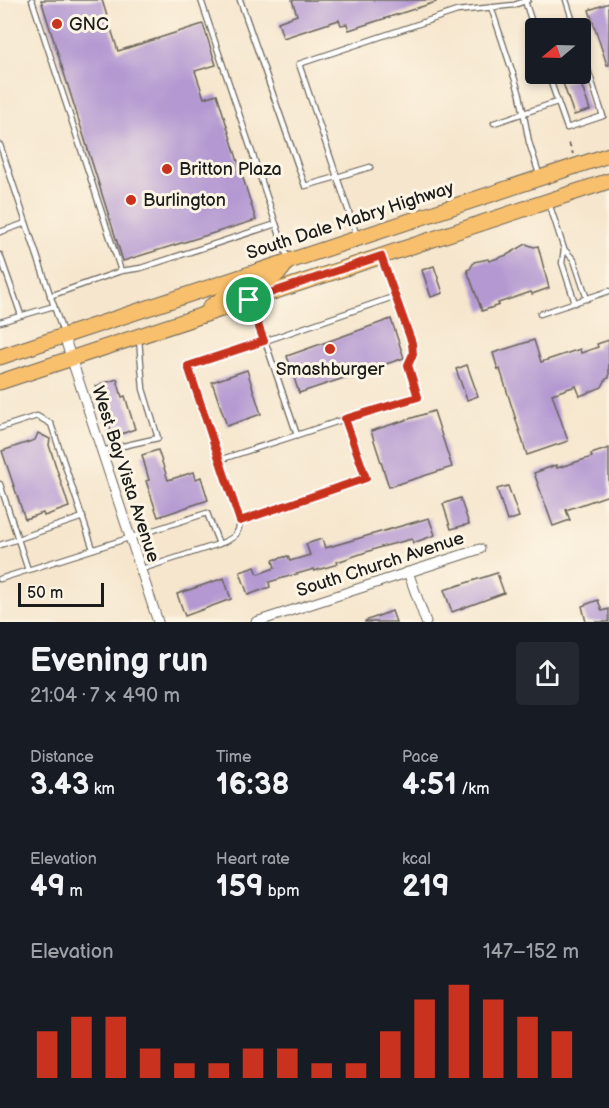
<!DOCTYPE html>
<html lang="en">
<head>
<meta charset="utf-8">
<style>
	:root { --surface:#171b24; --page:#242831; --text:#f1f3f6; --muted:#9ea1a6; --accent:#c8321e }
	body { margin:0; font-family:"Balsamiq Sans",sans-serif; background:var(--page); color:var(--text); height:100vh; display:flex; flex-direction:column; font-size:22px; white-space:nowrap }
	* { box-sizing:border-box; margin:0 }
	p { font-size:20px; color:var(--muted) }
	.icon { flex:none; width:33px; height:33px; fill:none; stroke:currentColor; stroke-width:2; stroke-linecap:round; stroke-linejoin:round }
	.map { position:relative; height:622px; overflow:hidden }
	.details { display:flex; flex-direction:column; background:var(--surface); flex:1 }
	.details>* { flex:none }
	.needle { width:39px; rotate:251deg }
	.controls { position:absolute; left:525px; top:18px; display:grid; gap:12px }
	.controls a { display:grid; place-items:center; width:66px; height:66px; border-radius:6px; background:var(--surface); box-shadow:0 3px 9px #0003; font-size:30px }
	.scale { position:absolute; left:18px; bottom:15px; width:86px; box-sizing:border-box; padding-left:6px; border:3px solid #1c1c1c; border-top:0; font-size:16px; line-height:21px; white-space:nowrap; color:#1c1c1c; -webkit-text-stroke:4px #fcf5e5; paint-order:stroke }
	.pin { position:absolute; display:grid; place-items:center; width:51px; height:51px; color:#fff; margin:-26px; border:3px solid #fff; border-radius:50%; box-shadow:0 2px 6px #0007 }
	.round { display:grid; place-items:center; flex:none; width:63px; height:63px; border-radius:6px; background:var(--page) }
	.summary { display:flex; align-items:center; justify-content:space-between; height:102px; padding:0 30px }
	h1 { font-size:33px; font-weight:700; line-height:45px }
	.figures { display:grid; grid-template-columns:repeat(3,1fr); gap:9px; height:102px; padding:6px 30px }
	.figures div { display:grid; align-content:center }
	.figures b { font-size:30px; font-weight:700 }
	.figures small { font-size:16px; font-weight:400 }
	.figures p { font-size:16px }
	.chart { height:168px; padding:12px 30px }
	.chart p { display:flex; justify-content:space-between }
	.chart svg { width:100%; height:108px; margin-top:6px; stroke:var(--accent); stroke-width:6 }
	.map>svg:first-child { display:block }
	.building { fill:#b398d1 }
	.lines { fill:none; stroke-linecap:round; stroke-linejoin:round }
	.service-casing { stroke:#68635a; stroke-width:7 }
	.minor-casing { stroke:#68635a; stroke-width:11 }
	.primary-casing { stroke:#68635a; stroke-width:17 }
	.path { stroke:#68635a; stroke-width:2; stroke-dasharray:4.5 4.5; stroke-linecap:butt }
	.service { stroke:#fff; stroke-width:4.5 }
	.minor { stroke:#fff; stroke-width:9 }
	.primary { stroke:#f8bf6c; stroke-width:15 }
	.route-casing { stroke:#fff; stroke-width:12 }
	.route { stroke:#c8321e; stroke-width:8 }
	.poi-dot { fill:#c8321e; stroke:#fcf5e5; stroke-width:2 }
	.labels { text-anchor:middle; stroke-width:6; stroke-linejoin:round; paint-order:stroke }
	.poi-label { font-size:18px; fill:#1c1c1c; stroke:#fcf5e5; text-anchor:start }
	.street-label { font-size:18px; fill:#1c1c1c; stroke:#fcf5e5 }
</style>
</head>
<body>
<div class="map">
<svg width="609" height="622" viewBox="0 0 609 622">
	<rect width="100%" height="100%" fill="#fcf5e5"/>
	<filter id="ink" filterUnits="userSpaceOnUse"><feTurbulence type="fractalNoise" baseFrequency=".0167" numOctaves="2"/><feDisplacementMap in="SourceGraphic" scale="12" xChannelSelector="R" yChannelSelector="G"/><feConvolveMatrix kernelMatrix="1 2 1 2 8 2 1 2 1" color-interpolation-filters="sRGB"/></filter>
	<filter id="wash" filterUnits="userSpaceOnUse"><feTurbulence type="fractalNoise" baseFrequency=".008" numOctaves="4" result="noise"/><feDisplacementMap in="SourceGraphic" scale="24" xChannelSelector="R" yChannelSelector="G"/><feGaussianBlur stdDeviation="1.35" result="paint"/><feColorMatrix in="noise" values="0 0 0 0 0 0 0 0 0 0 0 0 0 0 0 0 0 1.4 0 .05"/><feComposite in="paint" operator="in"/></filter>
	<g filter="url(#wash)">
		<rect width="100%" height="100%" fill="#f6e6cd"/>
		<g id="blocks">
			<g class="building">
				<path d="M 41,0 L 102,0 L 118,51 L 203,24 L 216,65 L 195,71 L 204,98 L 217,94 L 256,220 L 123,261 Z"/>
				<path d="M 292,0 L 435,0 L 436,2 L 349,30 L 347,24 L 341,25 L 339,20 L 283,38 L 278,22 L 297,15 Z"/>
				<path d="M 609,3 L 609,65 L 607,65 L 589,10 Z"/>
				<path d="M 579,78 L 590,110 L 574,115 L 563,83 Z"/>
				<path d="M 526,244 L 534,247 L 538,246 L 549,288 L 532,294 L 531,292 L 498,303 L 499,305 L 482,311 L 467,270 L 470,269 L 474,262 L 488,259 L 489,261 L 507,255 Z"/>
				<path d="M 434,266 L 443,293 L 431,297 L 422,270 Z"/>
				<path d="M 391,319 L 404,358 L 299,393 L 287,356 Z"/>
				<path d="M 534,340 L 541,362 L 580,349 L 581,353 L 598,347 L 597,344 L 609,340 L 609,378 L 606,379 L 602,387 L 580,396 L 576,386 L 552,394 L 568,441 L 527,455 L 500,369 L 498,370 L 493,353 Z"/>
				<path d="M 467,365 L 478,396 L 467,400 L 456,369 Z"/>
				<path d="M 247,370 L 261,414 L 227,426 L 212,382 Z"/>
				<path d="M 117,379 L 122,397 L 125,396 L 135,429 L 113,437 L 107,420 L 104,421 L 98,403 L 102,402 L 96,386 Z"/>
				<path d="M 434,411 L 452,467 L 389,487 L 371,431 Z"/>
				<path d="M 38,433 L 50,439 L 49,445 L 69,507 L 44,516 L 43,513 L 25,519 L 2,451 L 35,440 Z"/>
				<path d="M 609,448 L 609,495 L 566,510 L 570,520 L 553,526 L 534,473 L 556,465 L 557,468 L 592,457 L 591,454 Z"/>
				<path d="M 158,450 L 168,480 L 194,472 L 196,479 L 201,477 L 208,500 L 158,517 L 146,481 L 149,480 L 142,455 Z"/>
				<path d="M 508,486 L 519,517 L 507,521 L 497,489 Z"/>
				<path d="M 460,498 L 469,524 L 451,529 L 443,504 Z"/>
				<path d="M 429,518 L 435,535 L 413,543 L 412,539 L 381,547 L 337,562 L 338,564 L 314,571 L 314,569 L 269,582 L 270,587 L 248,595 L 240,572 L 255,567 L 258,574 L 275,568 L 273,560 L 288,556 L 290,561 L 310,555 L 306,544 L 322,539 L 325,548 Z"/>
				<path d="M 497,573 L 504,593 L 452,612 L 444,590 Z"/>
				<path d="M 224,578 L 231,599 L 185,616 L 177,594 Z"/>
				<path d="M 598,600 L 602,611 L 609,609 L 609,622 L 586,622 L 582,606 Z"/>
				<path d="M 392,611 L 396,622 L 365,622 L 365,621 Z"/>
			</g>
		</g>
	</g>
	<g filter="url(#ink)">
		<use href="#blocks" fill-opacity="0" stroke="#68635a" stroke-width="1.5"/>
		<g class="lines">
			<defs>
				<g id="service">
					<path d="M 32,0 L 121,271 L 50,296"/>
					<path d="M 240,0 L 305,186 L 337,177 L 299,64 L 457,11 L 514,5 L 528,0"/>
					<path d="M 566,0 L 575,28"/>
					<path d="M 525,1 L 536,35"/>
					<path d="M 491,7 L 520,95 L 529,142 L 539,174"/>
					<path d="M 548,74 L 567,128 L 603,116 L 580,45"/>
					<path d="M 494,123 L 557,102"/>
					<path d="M 0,145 L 63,333"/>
					<path d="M 549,203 L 564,249 L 574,260 L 587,299"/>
					<path d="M 276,224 L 288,259"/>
					<path d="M 0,232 L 26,223"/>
					<path d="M 357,236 L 337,177 L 370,167"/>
					<path d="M 564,249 L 562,263 L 575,303"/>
					<path d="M 0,255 L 21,315"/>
					<path d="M 121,271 L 141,268 L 276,224 L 201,0"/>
					<path d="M 250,302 L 265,341 L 396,296"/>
					<path d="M 540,314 L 609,291"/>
					<path d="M 0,322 L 54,306"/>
					<path d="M 0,428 L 37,416 L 51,424 L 93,549"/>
					<path d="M 297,435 L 345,419"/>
					<path d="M 101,451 L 158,438 L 143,389 L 139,339"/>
					<path d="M 219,460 L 188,366 L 265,341 L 297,435 L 219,460 L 240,521"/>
					<path d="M 0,484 L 28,570"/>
					<path d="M 0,545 L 83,517"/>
					<path d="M 142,569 L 219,544"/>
					<path d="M 0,579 L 207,513 L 219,544 C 232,539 239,536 240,521 L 366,478 L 345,419 L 418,397 L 408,365 L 413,354 L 412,343 L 382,259"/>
				</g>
				<g id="minor">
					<path d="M 64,336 L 158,622"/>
					<path d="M 408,572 L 426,622"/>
					<path d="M 256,622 L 480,549"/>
				</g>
				<g id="primary">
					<path d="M 210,307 C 216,303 223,298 230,294 C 249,284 275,285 286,263"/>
					<path d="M 0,357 L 609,155"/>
					<path d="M 0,382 L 609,181"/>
				</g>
			</defs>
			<use href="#service" class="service-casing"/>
			<use href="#minor" class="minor-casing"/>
			<use href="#primary" class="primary-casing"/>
			<path class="path" d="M 569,143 L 573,154"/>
			<use href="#service" class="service"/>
			<use href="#minor" class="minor"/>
			<use href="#primary" class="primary"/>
		</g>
	</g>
	<g class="lines" filter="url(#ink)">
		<defs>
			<path id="route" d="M 381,256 L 412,343 L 413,354 L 408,365 L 418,397 L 345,419 L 366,478 L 240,521 L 188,366 L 264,341 L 249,300 Z"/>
		</defs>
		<use href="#route" class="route-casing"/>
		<use href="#route" class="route"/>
	</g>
	<g class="poi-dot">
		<circle cx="57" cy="24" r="6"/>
		<circle cx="167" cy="169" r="6"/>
		<circle cx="131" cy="200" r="6"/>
		<circle cx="330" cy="349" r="6"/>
	</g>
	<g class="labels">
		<g class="poi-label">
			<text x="69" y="30">GNC</text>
			<text x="179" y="175">Britton Plaza</text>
			<text x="143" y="206">Burlington</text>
			<text x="330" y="375" text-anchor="middle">Smashburger</text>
		</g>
		<g class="street-label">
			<text transform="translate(350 220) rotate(-18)" y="6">South Dale Mabry Highway</text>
			<text transform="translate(126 474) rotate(72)" y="6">West Bay Vista Avenue</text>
			<text transform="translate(380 564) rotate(-18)" y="6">South Church Avenue</text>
		</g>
	</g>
</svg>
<div class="controls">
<a><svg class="needle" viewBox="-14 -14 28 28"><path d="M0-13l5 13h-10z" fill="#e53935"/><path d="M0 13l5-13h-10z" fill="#9ea1a6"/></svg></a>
</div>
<div class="scale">50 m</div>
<div class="pin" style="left:249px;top:300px;background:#1e9e55"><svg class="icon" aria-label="arrive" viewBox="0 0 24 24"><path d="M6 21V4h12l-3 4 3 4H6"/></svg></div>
</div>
<section class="details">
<div class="summary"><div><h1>Evening run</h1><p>21:04 · 7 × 490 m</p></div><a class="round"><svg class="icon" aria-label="share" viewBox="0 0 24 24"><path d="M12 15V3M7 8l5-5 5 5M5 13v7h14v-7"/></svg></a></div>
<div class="figures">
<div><p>Distance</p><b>3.43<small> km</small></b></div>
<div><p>Time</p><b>16:38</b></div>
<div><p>Pace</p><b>4:51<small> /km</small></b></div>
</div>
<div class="figures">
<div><p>Elevation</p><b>49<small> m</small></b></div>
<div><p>Heart rate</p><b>159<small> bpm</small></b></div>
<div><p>kcal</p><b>219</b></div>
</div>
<div class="chart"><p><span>Elevation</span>147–152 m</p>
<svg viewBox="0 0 160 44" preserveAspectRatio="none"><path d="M5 44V25M15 44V19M25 44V19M35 44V32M45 44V38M55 44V38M65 44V32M75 44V32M85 44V38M95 44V38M105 44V25M115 44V12M125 44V6M135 44V12M145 44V19M155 44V25"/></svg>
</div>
</section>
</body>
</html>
